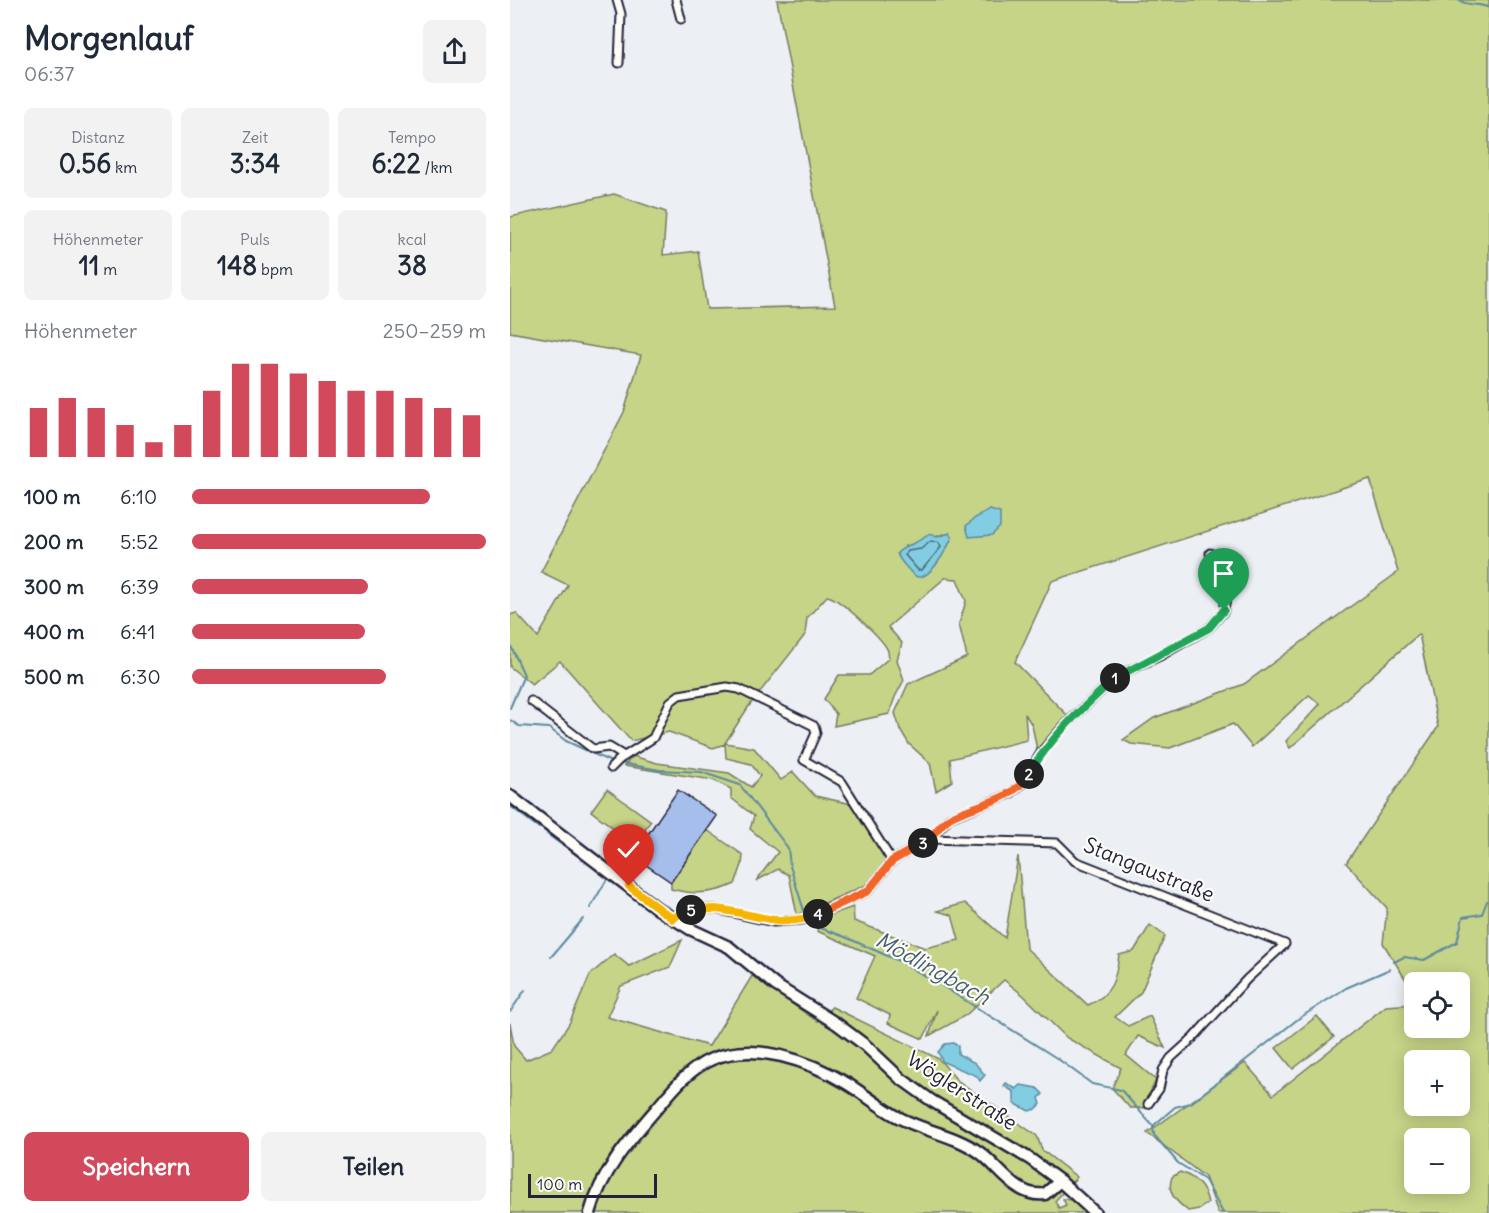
<!DOCTYPE html>
<html lang="de">
<head>
<meta charset="utf-8">
<style>
	:root { --surface:#fff; --page:#f2f2f3; --text:#1f2937; --muted:#747a83; --accent:#d1495b }
	body { margin:0; font-family:Delius,sans-serif; background:var(--page); color:var(--text); height:100vh; display:flex; flex-direction:column; font-size:22px; white-space:nowrap }
	* { box-sizing:border-box; margin:0 }
	p { font-size:20px; color:var(--muted) }
	.icon { flex:none; width:33px; height:33px; fill:none; stroke:currentColor; stroke-width:2; stroke-linecap:round; stroke-linejoin:round }
	.map { position:relative; flex:1; overflow:hidden }
	.panel { display:flex; flex-direction:column; background:var(--surface); width:510px }
	.panel>* { flex:none }
	.fabs { position:absolute; left:894px; top:972px; display:grid; gap:12px }
	.fabs a { display:grid; place-items:center; width:66px; height:66px; border-radius:9px; background:var(--surface); box-shadow:0 3px 15px #0003; font-size:30px }
	.scale { position:absolute; left:18px; bottom:15px; width:129px; box-sizing:border-box; padding-left:6px; border:3px solid #22223b; border-top:0; font-size:16px; line-height:21px; white-space:nowrap; color:#22223b; -webkit-text-stroke:4px #fdfcf7; paint-order:stroke }
	.pin { position:absolute; display:grid; place-items:center; width:51px; height:51px; color:#fff; margin:-62px -26px; border-radius:50% 50% 50% 0; rotate:-45deg; box-shadow:0 0 6px #0007 }
	.pin .icon { rotate:45deg }
	.km { position:absolute; width:30px; height:30px; margin:-15px; border-radius:50%; background:#222; color:#fff; font-size:16px; line-height:30px; text-align:center }
	.round { display:grid; place-items:center; flex:none; width:63px; height:63px; border-radius:9px; background:var(--page) }
	.overview { display:flex; align-items:center; justify-content:space-between; height:102px; padding:0 24px }
	h1 { font-size:33px; font-weight:800; line-height:45px }
	.metrics { display:grid; grid-template-columns:repeat(3,1fr); gap:9px; height:102px; padding:6px 24px }
	.metrics div { display:grid; align-content:center; border-radius:9px; background:var(--page); text-align:center }
	.metrics b { font-size:26px; font-weight:800 }
	.metrics small { font-size:16px; font-weight:400 }
	.metrics p { font-size:16px }
	.chart { height:168px; padding:12px 24px }
	.chart p { display:flex; justify-content:space-between }
	.chart svg { width:100%; height:108px; margin-top:6px; stroke:var(--accent); stroke-width:6 }
	.cta { display:flex; gap:12px; margin-top:auto; padding:12px 24px }
	.cta a { flex:1; height:69px; border-radius:9px; background:var(--accent); color:#fff; font-size:24px; font-weight:800; line-height:69px; text-align:center }
	.cta a+a { background:var(--page); color:var(--text) }
	ul { padding:0 24px; list-style:none; font-size:20px }
	li { display:grid; grid-template-columns:96px 72px 1fr; align-items:center; height:45px }
	li i { height:15px; border-radius:8px; background:var(--accent) }
	main { display:flex; flex:1; min-height:0 }
	.map>svg:first-child { display:block }
	.green { fill:#c6d488; stroke:#747b62; stroke-width:1.5; fill-rule:evenodd }
	.water { fill:#82cde1; stroke:#5c899f; stroke-width:1.5 }
	.lines { fill:none; stroke-linecap:round; stroke-linejoin:round }
	.shore { stroke:#48667d; stroke-width:1.5 }
	.stream { stroke:#5c899f; stroke-width:2 }
	.building { fill:#a6beeb; stroke:#22223b; stroke-width:1.5 }
	.minor-casing { stroke:#22223b; stroke-width:11 }
	.secondary-casing { stroke:#22223b; stroke-width:15 }
	.minor { stroke:#fdfcf7; stroke-width:7 }
	.secondary { stroke:#fdfcf7; stroke-width:10 }
	.split-1-casing { stroke:#fff; stroke-width:12 }
	.split-2-casing { stroke:#fff; stroke-width:12 }
	.split-3-casing { stroke:#fff; stroke-width:12 }
	.split-4-casing { stroke:#fff; stroke-width:12 }
	.split-5-casing { stroke:#fff; stroke-width:12 }
	.split-6-casing { stroke:#fff; stroke-width:12 }
	.split-1 { stroke:#22a559; stroke-width:8 }
	.split-2 { stroke:#22a559; stroke-width:8 }
	.split-3 { stroke:#f0652b; stroke-width:8 }
	.split-4 { stroke:#f0652b; stroke-width:8 }
	.split-5 { stroke:#f5b400; stroke-width:8 }
	.split-6 { stroke:#f5b400; stroke-width:8 }
	.labels { text-anchor:middle; stroke-width:4.5; stroke-linejoin:round; paint-order:stroke }
	.street-label { font-size:21px; fill:#22223b; stroke:#fdfcf7 }
	.water-label { font-size:22px; font-style:italic; fill:#445e75; stroke:#fdfcf7 }
</style>
</head>
<body>
<main>
<section class="panel">
<div class="overview"><div><h1>Morgenlauf</h1><p>06:37</p></div><a class="round"><svg class="icon" aria-label="share" viewBox="0 0 24 24"><path d="M12 15V3M7 8l5-5 5 5M5 13v7h14v-7"/></svg></a></div>
<div class="metrics">
<div><p>Distanz</p><b>0.56<small> km</small></b></div>
<div><p>Zeit</p><b>3:34</b></div>
<div><p>Tempo</p><b>6:22<small> /km</small></b></div>
</div>
<div class="metrics">
<div><p>Höhenmeter</p><b>11<small> m</small></b></div>
<div><p>Puls</p><b>148<small> bpm</small></b></div>
<div><p>kcal</p><b>38</b></div>
</div>
<div class="chart"><p><span>Höhenmeter</span>250–259 m</p>
<svg viewBox="0 0 160 44" preserveAspectRatio="none"><path d="M5 44V24M15 44V20M25 44V24M35 44V31M45 44V38M55 44V31M65 44V17M75 44V6M85 44V6M95 44V10M105 44V13M115 44V17M125 44V17M135 44V20M145 44V24M155 44V27"/></svg>
</div>
<ul>
<li><b>100 m</b>6:10<i style="width:81%"></i></li>
<li><b>200 m</b>5:52<i style="width:100%"></i></li>
<li><b>300 m</b>6:39<i style="width:60%"></i></li>
<li><b>400 m</b>6:41<i style="width:59%"></i></li>
<li><b>500 m</b>6:30<i style="width:66%"></i></li>
</ul>
<div class="cta"><a>Speichern</a><a>Teilen</a></div>
</section>
<div class="map">
<svg width="979" height="1213" viewBox="0 0 979 1213">
	<rect width="100%" height="100%" fill="#ecf0f5"/>
	<filter id="ink" filterUnits="userSpaceOnUse"><feTurbulence type="fractalNoise" baseFrequency=".0167" numOctaves="2"/><feDisplacementMap in="SourceGraphic" scale="12" xChannelSelector="R" yChannelSelector="G"/><feConvolveMatrix kernelMatrix="1 2 1 2 8 2 1 2 1" color-interpolation-filters="sRGB"/></filter>
	<g filter="url(#ink)">
		<g class="green">
			<path d="M 267,0 L 979,0 L 979,1213 L 708,1213 L 695,1177 L 637,1133 L 735,1063 L 763,1095 L 876,1006 L 904,1004 L 904,1028 L 950,1028 L 950,982 L 904,982 L 904,993 L 873,943 L 877,908 L 836,863 L 928,727 L 909,634 L 780,748 L 776,741 L 810,704 L 799,695 L 742,747 L 723,724 L 660,748 L 621,744 L 613,740 L 644,718 L 734,684 L 888,572 L 860,479 L 542,581 L 505,662 L 558,716 L 527,750 L 522,725 L 515,714 L 517,740 L 440,759 L 442,781 L 426,791 L 420,763 L 399,744 L 390,729 L 385,713 L 398,684 L 457,657 L 449,624 L 456,601 L 447,579 L 435,578 L 378,627 L 392,643 L 387,660 L 394,680 L 385,697 L 379,714 L 324,726 L 326,714 L 314,699 L 329,675 L 359,675 L 379,658 C 378,655 379,652 377,649 C 372,638 328,597 317,596 L 297,618 L 295,635 L 239,706 L 215,743 L 244,748 L 271,780 L 283,772 L 305,796 L 342,804 L 378,862 L 356,885 L 287,915 L 279,875 L 268,869 L 246,881 L 268,852 L 240,829 L 244,816 L 221,798 L 221,789 L 203,780 L 114,766 L 123,756 L 147,763 L 219,773 L 241,787 L 250,776 L 241,764 L 216,758 L 215,744 L 203,748 L 159,732 L 121,741 L 50,661 L 22,684 L 0,667 L 0,615 L 6,613 L 28,637 L 58,585 L 31,572 L 114,412 L 131,355 L 0,332 L 0,217 L 104,194 L 156,212 L 153,255 L 188,251 L 197,309 L 325,306 ZM 433,534 L 442,537 L 438,546 L 425,566 L 395,546 L 408,544 ZM 904,1060 L 950,1060 L 950,1106 L 904,1106 ZM 904,1138 L 950,1138 L 950,1184 L 904,1184 Z"/>
			<path d="M 97,789 L 141,821 L 124,843 L 81,811 Z"/>
			<path d="M 197,830 L 233,855 L 232,865 L 225,884 C 204,894 183,895 161,889 L 161,882 Z"/>
			<path d="M 508,856 L 516,948 L 578,1005 C 602,995 606,979 609,955 L 624,951 L 640,925 L 655,936 L 631,992 L 605,1017 L 618,1026 L 640,1016 L 655,1048 L 628,1036 L 616,1055 L 646,1080 L 633,1108 L 620,1108 L 602,1088 L 611,1068 L 557,1038 L 513,995 L 494,980 L 456,1015 L 419,1036 L 427,1010 L 413,1039 L 378,1023 L 380,1015 L 346,998 L 365,956 L 307,931 L 311,918 L 343,907 L 344,921 L 415,948 L 449,940 L 442,915 L 427,911 L 455,903 L 495,938 Z"/>
			<path d="M 172,940 L 160,967 L 111,986 L 97,1017 L 199,1046 L 242,976 L 307,1021 L 322,1007 L 429,1059 L 447,1080 L 527,1136 L 532,1150 L 567,1177 L 545,1201 L 549,1208 L 556,1205 L 553,1199 C 564,1198 568,1205 574,1213 L 86,1213 L 85,1189 L 75,1213 L 0,1213 L 0,1023 L 4,1046 L 16,1060 L 42,1049 L 59,1024 L 80,975 L 104,954 L 119,966 Z"/>
			<path d="M 807,1016 L 824,1037 L 783,1069 L 766,1048 Z"/>
			<path d="M 670,1172 C 685,1177 695,1187 698,1203 L 689,1209 L 678,1211 C 666,1201 656,1193 662,1177 Z"/>
		</g>
		<g class="water">
			<path d="M 480,510 L 490,513 L 490,527 L 482,535 L 459,537 L 456,526 L 465,518 Z"/>
			<path d="M 440,533 L 442,537 C 438,547 422,577 409,577 C 404,577 401,572 398,569 C 393,563 389,560 387,553 C 397,544 409,543 419,534 L 427,537 Z"/>
			<path d="M 443,1043 L 448,1046 L 448,1054 L 465,1063 L 475,1075 L 470,1081 L 467,1076 L 433,1062 L 428,1052 L 435,1044 Z"/>
			<path d="M 496,1083 L 506,1089 L 511,1085 L 527,1088 L 533,1094 L 529,1098 L 531,1104 L 526,1109 L 519,1111 L 504,1103 L 504,1092 L 494,1086 Z"/>
		</g>
		<g class="lines">
			<path class="shore" d="M 421,541 L 429,543 L 431,547 L 412,570 L 408,570 L 395,555 L 398,551 L 411,549 Z"/>
			<g class="stream">
				<path d="M 948,0 C 958,7 969,2 979,8"/>
				<path d="M 0,644 L 14,675 L 0,708"/>
				<path d="M 0,720 L 9,726 L 39,728 L 56,741 L 99,761 L 150,770 L 191,772 L 230,785 L 278,848 L 280,866 L 295,914 L 305,926 L 335,937 L 389,961 L 434,987 L 548,1059 L 582,1084 L 611,1090 L 643,1126 L 644,1135 L 668,1163 L 695,1180 L 713,1213"/>
				<path d="M 0,806 L 29,828"/>
				<path d="M 37,834 L 52,845"/>
				<path d="M 57,847 L 72,858"/>
				<path d="M 80,908 L 96,881"/>
				<path d="M 41,957 L 73,919"/>
				<path d="M 884,962 L 894,957 L 914,960 L 947,942 L 953,917 L 972,914 L 977,901"/>
				<path d="M 0,1012 L 15,990"/>
				<path d="M 643,1126 L 665,1107 L 681,1103 L 788,1019 L 836,988 L 880,969"/>
			</g>
		</g>
		<path class="building" d="M 168,790 L 207,816 L 161,882 L 123,856 Z"/>
		<g class="lines">
			<defs>
				<g id="minor">
					<path d="M 107,0 L 111,14 L 109,63"/>
					<path d="M 166,0 L 171,19"/>
					<path d="M 21,701 L 83,749 L 99,747 L 114,756"/>
					<path d="M 101,768 L 110,759 L 143,738 L 160,702 L 169,695 L 217,687 L 229,689 L 304,726 L 306,733 L 294,760 L 332,782 L 382,861"/>
					<path d="M 420,839 L 439,818 L 500,794 L 512,784 L 532,751 L 552,728 L 607,676 L 652,655 L 699,628 L 714,611 L 716,598 L 700,553"/>
					<path d="M 163,919 L 174,910 L 205,909 L 263,922 L 292,920 L 358,891 L 382,861 L 420,839 L 547,843 L 565,861 L 775,944 L 737,979 L 683,1038 L 661,1058 L 653,1070 L 649,1089 L 638,1104"/>
				</g>
				<g id="secondary">
					<path d="M 0,796 L 148,909 L 180,929 L 219,947 L 265,985 L 327,1024 L 355,1045 L 390,1078 L 422,1101 L 520,1159 L 550,1181 L 585,1213"/>
					<path d="M 80,1213 C 91,1172 121,1138 148,1107 C 163,1089 180,1068 202,1059 C 245,1041 299,1061 336,1083 C 353,1093 368,1106 386,1116 C 412,1131 443,1134 469,1152 C 490,1167 506,1198 535,1194 L 550,1181"/>
				</g>
			</defs>
			<use href="#minor" class="minor-casing"/>
			<use href="#secondary" class="secondary-casing"/>
			<use href="#minor" class="minor"/>
			<use href="#secondary" class="secondary"/>
		</g>
	</g>
	<g class="lines" filter="url(#ink)">
		<defs>
			<path id="split-1" d="M 605,678 L 699,628 L 714,610"/>
			<path id="split-2" d="M 519,774 C 541,736 573,708 605,678"/>
			<path id="split-3" d="M 413,843 C 424,837 430,823 441,817 C 468,803 502,802 519,774"/>
			<path id="split-4" d="M 308,914 L 358,891 L 382,861 L 413,843"/>
			<path id="split-5" d="M 181,910 C 189,910 197,909 205,909 C 242,912 271,930 308,914"/>
			<path id="split-6" d="M 119,886 L 163,919 L 174,910 L 181,910"/>
		</defs>
		<use href="#split-1" class="split-1-casing"/>
		<use href="#split-2" class="split-2-casing"/>
		<use href="#split-3" class="split-3-casing"/>
		<use href="#split-4" class="split-4-casing"/>
		<use href="#split-5" class="split-5-casing"/>
		<use href="#split-6" class="split-6-casing"/>
		<use href="#split-1" class="split-1"/>
		<use href="#split-2" class="split-2"/>
		<use href="#split-3" class="split-3"/>
		<use href="#split-4" class="split-4"/>
		<use href="#split-5" class="split-5"/>
		<use href="#split-6" class="split-6"/>
	</g>
	<g class="labels">
		<g class="street-label">
			<text transform="translate(639 870) rotate(22)" y="7">Stangaustraße</text>
			<text transform="translate(452 1091) rotate(33)" y="7">Wöglerstraße</text>
		</g>
		<g class="water-label">
			<text transform="translate(423 968) rotate(29)" y="8">Mödlingbach</text>
		</g>
	</g>
</svg>
<div class="fabs">
<a><svg class="icon" aria-label="locate" viewBox="0 0 24 24"><circle cx="12" cy="12" r="6"/><path d="M12 2v4M12 18v4M2 12h4M18 12h4"/></svg></a>
<a>+</a>
<a>−</a>
</div>
<div class="scale">100 m</div>
<div class="pin" style="left:714px;top:610px;background:#1e9e55"><svg class="icon" aria-label="arrive" viewBox="0 0 24 24"><path d="M6 21V4h12l-3 4 3 4H6"/></svg></div>
<div class="pin" style="left:119px;top:886px;background:#d93025"><svg class="icon" aria-label="check" viewBox="0 0 24 24"><path d="M5 12l5 5 9-10"/></svg></div>
<b class="km" style="left:605px;top:678px">1</b>
<b class="km" style="left:519px;top:774px">2</b>
<b class="km" style="left:413px;top:843px">3</b>
<b class="km" style="left:308px;top:914px">4</b>
<b class="km" style="left:181px;top:910px">5</b>
</div>
</main>
</body>
</html>
